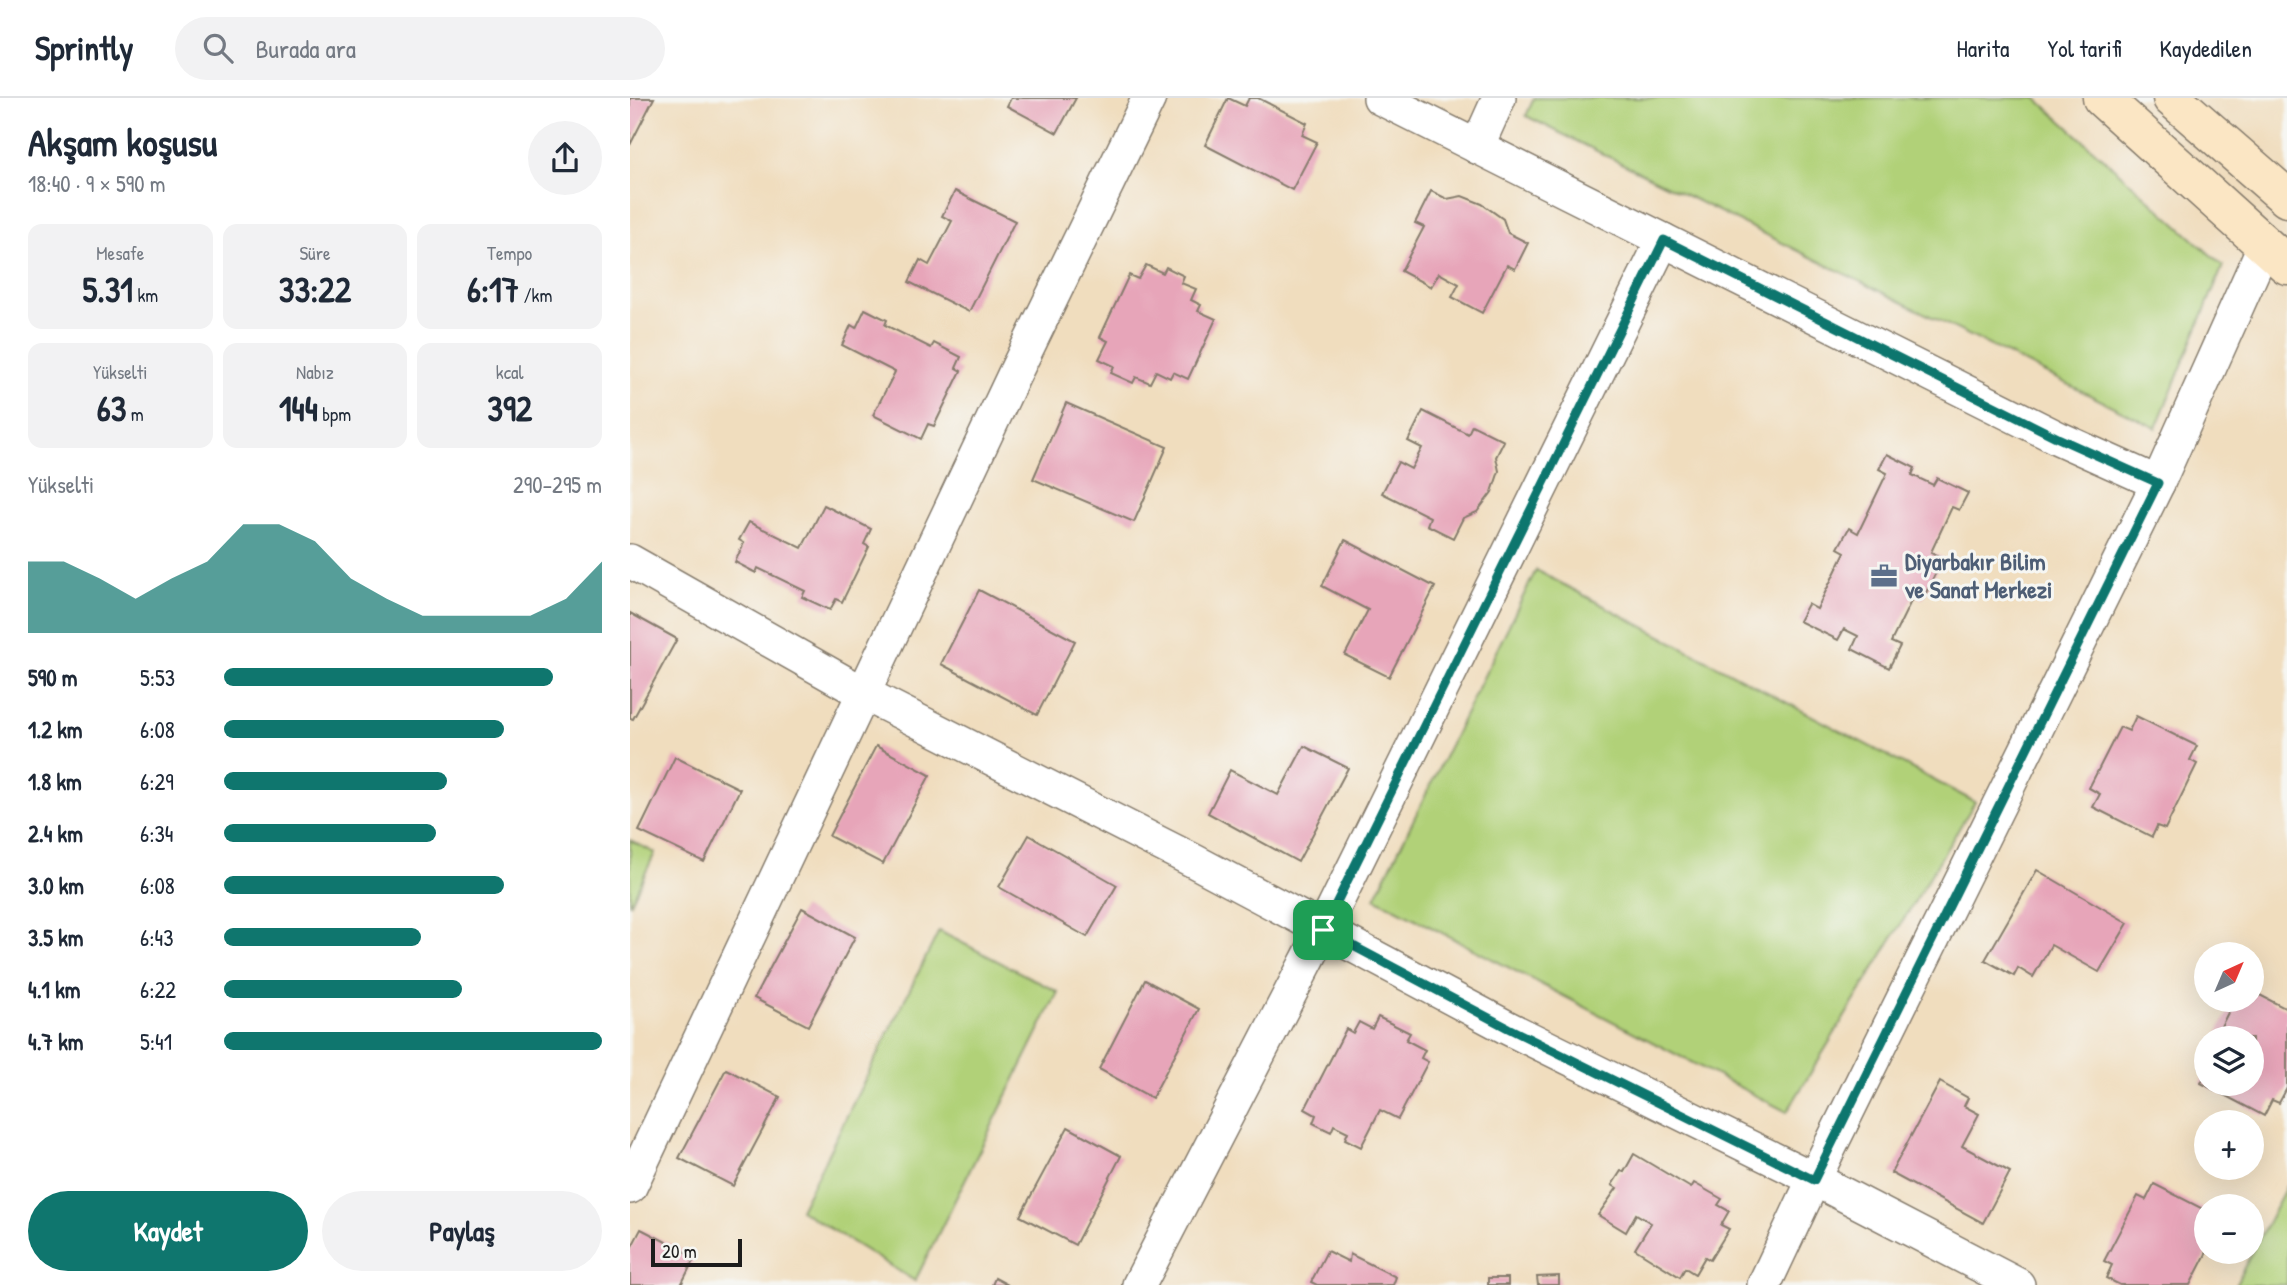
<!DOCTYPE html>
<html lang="tr">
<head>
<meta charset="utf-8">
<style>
	:root { --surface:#fff; --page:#f2f2f3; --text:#1f2937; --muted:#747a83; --line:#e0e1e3; --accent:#0f766e }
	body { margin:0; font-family:"Patrick Hand",sans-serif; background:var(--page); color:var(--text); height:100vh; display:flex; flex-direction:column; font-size:26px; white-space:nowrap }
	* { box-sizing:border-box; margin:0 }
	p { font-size:23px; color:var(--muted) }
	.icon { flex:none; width:38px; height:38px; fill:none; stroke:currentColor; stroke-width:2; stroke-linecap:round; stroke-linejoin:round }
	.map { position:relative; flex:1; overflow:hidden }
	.sheet { display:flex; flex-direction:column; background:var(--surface); width:630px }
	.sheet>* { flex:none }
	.needle { width:46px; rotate:44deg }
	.tools { position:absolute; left:1564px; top:844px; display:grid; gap:14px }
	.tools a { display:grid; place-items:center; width:70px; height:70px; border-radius:50%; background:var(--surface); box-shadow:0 7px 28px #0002; font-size:35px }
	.scale { position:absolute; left:21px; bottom:18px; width:91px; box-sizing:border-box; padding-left:7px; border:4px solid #1c1c1c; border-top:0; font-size:19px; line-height:24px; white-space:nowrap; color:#1c1c1c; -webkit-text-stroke:5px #f6f6f2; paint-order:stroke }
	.pin { position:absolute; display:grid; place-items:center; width:60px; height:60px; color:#fff; margin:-30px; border-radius:14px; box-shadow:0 4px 10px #0006 }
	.round { display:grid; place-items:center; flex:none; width:74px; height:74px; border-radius:37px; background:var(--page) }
	.summary { display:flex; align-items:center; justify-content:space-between; height:119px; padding:0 28px }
	h1 { font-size:38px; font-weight:700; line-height:52px }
	.stats { display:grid; grid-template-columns:repeat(3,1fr); gap:10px; height:119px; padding:7px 28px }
	.stats div { display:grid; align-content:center; border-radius:14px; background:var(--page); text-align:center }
	.stats b { font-size:35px; font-weight:700 }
	.stats small { font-size:19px; font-weight:400 }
	.stats p { font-size:19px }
	.chart { height:196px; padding:14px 28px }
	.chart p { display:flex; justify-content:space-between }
	.chart svg { width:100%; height:126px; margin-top:7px; fill:var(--accent); opacity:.7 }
	.cta { display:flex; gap:14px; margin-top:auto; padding:14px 28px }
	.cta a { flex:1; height:80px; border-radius:42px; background:var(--accent); color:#fff; font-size:28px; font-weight:700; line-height:80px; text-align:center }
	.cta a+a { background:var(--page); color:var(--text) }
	ul { padding:0 28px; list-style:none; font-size:23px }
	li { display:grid; grid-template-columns:112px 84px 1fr; align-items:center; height:52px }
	li i { height:18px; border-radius:9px; background:var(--accent) }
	header { display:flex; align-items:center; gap:42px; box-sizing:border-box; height:98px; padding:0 35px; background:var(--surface); border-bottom:2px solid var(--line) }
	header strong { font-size:33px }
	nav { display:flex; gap:38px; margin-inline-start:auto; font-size:24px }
	.search { width:490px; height:63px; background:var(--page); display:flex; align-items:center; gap:18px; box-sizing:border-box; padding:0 24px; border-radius:38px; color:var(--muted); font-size:26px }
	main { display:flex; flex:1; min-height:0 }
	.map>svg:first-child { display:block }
	.green { fill:#b1d178; stroke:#66764a; stroke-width:2 }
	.building { fill:#e7a5b9 }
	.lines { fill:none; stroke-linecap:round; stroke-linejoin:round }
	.street-casing { stroke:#867c6d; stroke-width:36 }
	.secondary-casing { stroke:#867c6d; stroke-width:41 }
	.street { stroke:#fff; stroke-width:33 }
	.secondary { stroke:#fbe6c4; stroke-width:38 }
	.route-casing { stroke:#fff; stroke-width:14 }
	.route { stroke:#0f766e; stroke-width:9 }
	.labels { text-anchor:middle; stroke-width:6; stroke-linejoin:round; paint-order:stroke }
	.service-label { font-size:24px; font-weight:bold; fill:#4e5e75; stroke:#f6f6f2; text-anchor:start }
</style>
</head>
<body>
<header>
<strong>Sprintly</strong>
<div class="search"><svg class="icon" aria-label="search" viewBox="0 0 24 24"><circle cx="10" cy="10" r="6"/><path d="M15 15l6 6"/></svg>Burada ara</div>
<nav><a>Harita</a><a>Yol tarifi</a><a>Kaydedilen</a></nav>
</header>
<main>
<section class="sheet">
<div class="summary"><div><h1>Akşam koşusu</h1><p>18:40 · 9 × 590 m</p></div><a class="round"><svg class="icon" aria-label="share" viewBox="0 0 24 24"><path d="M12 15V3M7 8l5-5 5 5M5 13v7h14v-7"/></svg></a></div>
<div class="stats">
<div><p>Mesafe</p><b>5.31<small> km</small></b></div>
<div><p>Süre</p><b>33:22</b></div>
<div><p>Tempo</p><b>6:17<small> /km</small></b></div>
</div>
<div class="stats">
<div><p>Yükselti</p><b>63<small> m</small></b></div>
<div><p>Nabız</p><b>144<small> bpm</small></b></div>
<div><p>kcal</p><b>392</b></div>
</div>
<div class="chart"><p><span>Yükselti</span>290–295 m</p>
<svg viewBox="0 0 160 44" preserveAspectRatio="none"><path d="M0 44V19L10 19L20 25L30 32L40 25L50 19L60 6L70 6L80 12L90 25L100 32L110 38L120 38L130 38L140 38L150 32L160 19V44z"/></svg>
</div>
<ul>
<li><b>590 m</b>5:53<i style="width:87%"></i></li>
<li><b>1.2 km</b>6:08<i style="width:74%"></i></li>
<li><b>1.8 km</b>6:29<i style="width:59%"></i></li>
<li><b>2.4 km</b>6:34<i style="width:56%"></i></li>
<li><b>3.0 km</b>6:08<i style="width:74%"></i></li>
<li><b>3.5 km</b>6:43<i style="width:52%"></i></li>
<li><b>4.1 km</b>6:22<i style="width:63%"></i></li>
<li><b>4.7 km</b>5:41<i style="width:100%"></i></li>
</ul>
<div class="cta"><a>Kaydet</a><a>Paylaş</a></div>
</section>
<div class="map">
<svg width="1657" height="1187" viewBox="0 0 1657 1187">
	<rect width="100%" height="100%" fill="#f6f6f2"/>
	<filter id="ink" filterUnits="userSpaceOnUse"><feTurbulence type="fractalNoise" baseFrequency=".0143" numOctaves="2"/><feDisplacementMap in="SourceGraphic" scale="14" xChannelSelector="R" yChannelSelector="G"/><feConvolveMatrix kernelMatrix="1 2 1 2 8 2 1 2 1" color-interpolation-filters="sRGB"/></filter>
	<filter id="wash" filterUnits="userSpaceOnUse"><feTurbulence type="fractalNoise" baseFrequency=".00686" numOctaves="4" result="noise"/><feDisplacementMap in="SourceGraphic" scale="28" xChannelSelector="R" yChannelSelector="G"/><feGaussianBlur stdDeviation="1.57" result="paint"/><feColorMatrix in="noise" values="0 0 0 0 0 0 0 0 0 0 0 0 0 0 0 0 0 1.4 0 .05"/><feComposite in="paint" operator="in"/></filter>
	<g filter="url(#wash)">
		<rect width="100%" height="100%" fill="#f0ddbe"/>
		<g class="green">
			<path d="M 904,0 L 1406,0 L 1593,168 L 1526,330 L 896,18 Z"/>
			<path d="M 906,472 L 1345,704 L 1157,1014 L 745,800 Z"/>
			<path d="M 0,742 L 25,755 L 0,807 Z"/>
			<path d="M 309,833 L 428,894 L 285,1183 L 170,1112 Z"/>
			<path d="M 1657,1087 L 1657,1187 L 1605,1187 Z"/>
		</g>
		<g id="blocks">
			<g class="building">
				<path d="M 0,0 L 24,0 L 0,47 Z"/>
				<path d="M 381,0 L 446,0 L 427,35 L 377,8 Z"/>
				<path d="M 598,0 L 615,8 L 619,0 L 628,0 L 677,25 L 672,37 L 687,44 L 662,92 L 575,47 Z"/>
				<path d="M 325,93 L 385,123 L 339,214 L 279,184 L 290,162 L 299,167 L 322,123 L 312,118 Z"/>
				<path d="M 801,93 L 817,101 L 832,98 L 852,106 L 873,121 L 878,135 L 898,145 L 885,171 L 877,167 L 852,215 L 822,199 L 829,186 L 809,175 L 801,189 L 771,173 L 794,129 L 785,125 Z"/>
				<path d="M 516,167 L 533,175 L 536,169 L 554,178 L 551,185 L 566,191 L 561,202 L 571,207 L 568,213 L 586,221 L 558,281 L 543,274 L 540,280 L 526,273 L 520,285 L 506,279 L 503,285 L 481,275 L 484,268 L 469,261 L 478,243 L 470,239 L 499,177 L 508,181 Z"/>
				<path d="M 235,211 L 257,222 L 255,227 L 301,250 L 304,245 L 331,259 L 326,270 L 331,273 L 304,328 L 298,326 L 291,341 L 243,317 L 265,274 L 212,247 L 221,227 L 226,230 Z"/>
				<path d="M 436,305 L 537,349 L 504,424 L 403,381 Z"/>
				<path d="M 793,313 L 838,336 L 842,327 L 874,343 L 866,359 L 869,373 L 862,394 L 847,414 L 833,420 L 823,440 L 797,427 L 800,419 L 752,395 L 768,364 L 781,371 L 792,350 L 778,343 Z"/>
				<path d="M 1257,356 L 1285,370 L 1282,377 L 1303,387 L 1307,380 L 1338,395 L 1329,412 L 1322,409 L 1301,454 L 1313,460 L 1293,501 L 1284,497 L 1261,544 L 1270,548 L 1259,570 L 1222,551 L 1228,538 L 1214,531 L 1208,542 L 1169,523 L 1178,506 L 1187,511 L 1215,454 L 1208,450 L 1219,430 L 1228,435 L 1257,375 L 1249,371 Z"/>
				<path d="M 194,407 L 241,431 L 234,446 L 239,449 L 212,504 L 206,501 L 200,512 L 172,499 L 175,493 L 128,470 L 126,475 L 105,464 L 114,445 L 109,442 L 119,424 L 172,450 Z"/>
				<path d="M 715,442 L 805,489 L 759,579 L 715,557 L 738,512 L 692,488 Z"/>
				<path d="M 349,492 L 445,543 L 407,617 L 311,566 Z"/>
				<path d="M 0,515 L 47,541 L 3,621 L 0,620 Z"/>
				<path d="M 1506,618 L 1567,648 L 1560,662 L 1567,666 L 1535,731 L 1527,728 L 1522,739 L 1463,709 L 1470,696 L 1459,690 L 1490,629 L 1499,633 Z"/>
				<path d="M 246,648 L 300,677 L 253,766 L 199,738 Z"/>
				<path d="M 674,648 L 718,670 L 668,764 L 578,715 L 600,672 L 648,697 Z"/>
				<path d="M 45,659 L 110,691 L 74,764 L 9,733 Z"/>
				<path d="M 399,737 L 487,787 L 457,839 L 369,789 Z"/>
				<path d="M 1407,772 L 1498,825 L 1469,874 L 1421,847 L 1403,879 L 1388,870 L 1384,878 L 1355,862 Z"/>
				<path d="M 172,810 L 225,839 L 178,928 L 124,900 Z"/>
				<path d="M 515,882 L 569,911 L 522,1000 L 469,971 Z"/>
				<path d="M 1622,893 L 1657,911 L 1657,990 L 1649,1005 L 1642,1002 L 1634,1018 L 1571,985 L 1577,974 L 1577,985 L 1622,985 L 1622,940 L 1585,940 L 1604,903 L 1611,907 L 1615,901 L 1622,901 Z"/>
				<path d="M 748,919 L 780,935 L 776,942 L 795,952 L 791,960 L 798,964 L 768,1021 L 750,1012 L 731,1049 L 715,1041 L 718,1034 L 704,1027 L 701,1034 L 683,1025 L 686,1017 L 675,1011 L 716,931 L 723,935 L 729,924 L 742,931 Z"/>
				<path d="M 1577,955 L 1577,973 L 1570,969 Z"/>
				<path d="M 96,971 L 150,999 L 103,1088 L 49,1060 Z"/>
				<path d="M 1310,984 L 1338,1000 L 1334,1008 L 1349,1016 L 1332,1048 L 1380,1074 L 1353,1125 L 1261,1075 Z"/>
				<path d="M 438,1029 L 491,1058 L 445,1147 L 390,1118 Z"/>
				<path d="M 1004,1056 L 1061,1090 L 1064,1085 L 1092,1101 L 1088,1107 L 1099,1113 L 1091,1127 L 1099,1131 L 1080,1162 L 1075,1159 L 1065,1176 L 1055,1170 L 1050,1179 L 1005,1151 L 1021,1125 L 1006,1116 L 996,1134 L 968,1117 L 987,1090 L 982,1087 L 991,1073 L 994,1074 Z"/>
				<path d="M 1524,1086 L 1577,1113 L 1577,1154 L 1560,1187 L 1490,1187 L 1476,1180 L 1482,1167 L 1474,1163 L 1508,1098 L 1516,1102 Z"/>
				<path d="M 11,1131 L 65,1159 L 51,1187 L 0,1187 L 0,1152 Z"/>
				<path d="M 697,1153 L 719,1164 L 720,1156 L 766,1179 L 763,1187 L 687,1187 L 681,1184 Z"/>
				<path d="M 929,1178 L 929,1187 L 908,1187 L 907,1179 Z"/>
				<path d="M 365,1180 L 378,1187 L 362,1187 Z"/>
				<rect x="858" y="1180" width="20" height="7"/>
			</g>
		</g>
	</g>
	<g filter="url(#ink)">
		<use href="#blocks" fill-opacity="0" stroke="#867c6d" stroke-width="2"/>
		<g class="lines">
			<defs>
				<g id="street">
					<path d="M 750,0 L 1428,340 L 1528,385"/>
					<path d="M 847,49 L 869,0"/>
					<path d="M 0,463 L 233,595 L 564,763 L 878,930 L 1184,1081 L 1388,1187"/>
					<path d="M 0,1089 L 384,277 L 519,0"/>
					<path d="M 509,1187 L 693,832 L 1033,142"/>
					<path d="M 1134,1187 L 1184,1081 L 1528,385 L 1635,146"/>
				</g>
				<g id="secondary">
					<path d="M 1472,0 L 1657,167"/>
					<path d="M 1542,0 L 1657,100"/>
				</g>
			</defs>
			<use href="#street" class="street-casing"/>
			<use href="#secondary" class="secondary-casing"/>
			<use href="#street" class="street"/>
			<use href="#secondary" class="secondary"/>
		</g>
	</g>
	<g class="lines" filter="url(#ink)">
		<defs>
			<path id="route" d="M 1034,142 L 1428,340 L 1528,385 L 1184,1082 L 878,930 L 693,832 Z"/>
		</defs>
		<use href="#route" class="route-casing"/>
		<use href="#route" class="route"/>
	</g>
	<defs>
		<symbol id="office-bare" viewBox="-9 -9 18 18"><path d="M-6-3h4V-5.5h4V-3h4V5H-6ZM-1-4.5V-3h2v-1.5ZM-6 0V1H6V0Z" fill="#5c6f8a" stroke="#f6f6f2" stroke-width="2.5" paint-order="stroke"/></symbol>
	</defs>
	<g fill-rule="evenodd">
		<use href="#office-bare" x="1235" y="459" width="38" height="38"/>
	</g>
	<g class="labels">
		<g class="service-label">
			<text x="1275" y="472">Diyarbakır Bilim<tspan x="1275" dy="28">ve Sanat Merkezi</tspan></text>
		</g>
	</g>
</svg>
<div class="tools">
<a><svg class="needle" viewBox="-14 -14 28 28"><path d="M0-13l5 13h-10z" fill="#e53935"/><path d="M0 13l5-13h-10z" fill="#747a83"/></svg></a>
<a><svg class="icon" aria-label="layers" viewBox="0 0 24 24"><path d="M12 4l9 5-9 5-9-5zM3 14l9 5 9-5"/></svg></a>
<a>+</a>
<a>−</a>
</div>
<div class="scale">20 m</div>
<div class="pin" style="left:693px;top:832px;background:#1e9e55"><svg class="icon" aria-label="arrive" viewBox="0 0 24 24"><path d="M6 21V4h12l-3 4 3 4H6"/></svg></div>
</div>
</main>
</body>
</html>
